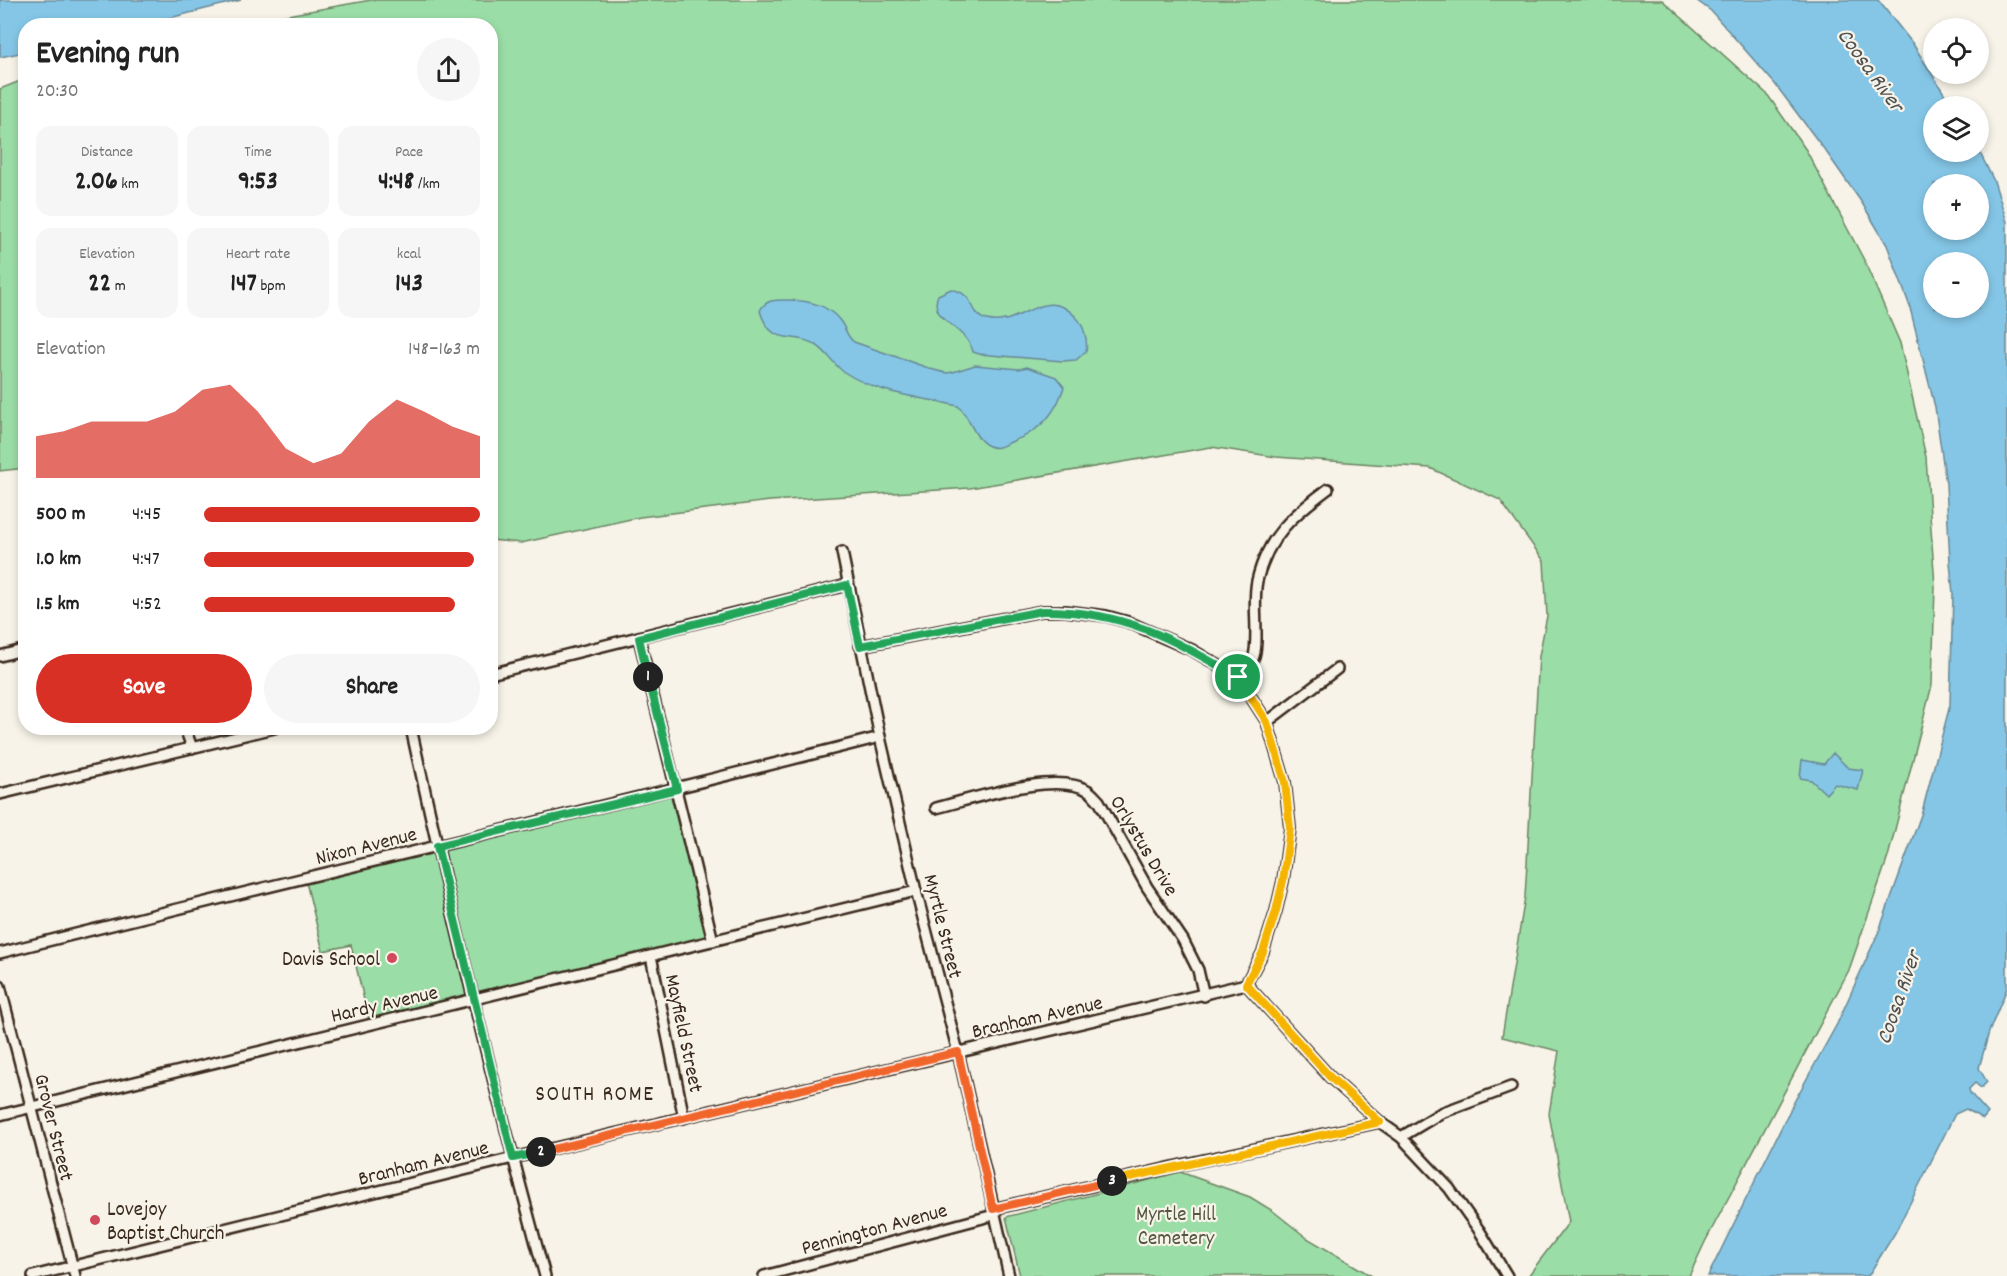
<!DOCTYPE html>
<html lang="en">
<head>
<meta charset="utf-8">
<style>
	:root { --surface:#fff; --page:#f6f6f6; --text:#222; --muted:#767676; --accent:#d93025 }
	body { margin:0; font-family:Dekko,sans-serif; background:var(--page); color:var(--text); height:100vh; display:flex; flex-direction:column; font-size:22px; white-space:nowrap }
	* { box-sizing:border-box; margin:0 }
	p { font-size:20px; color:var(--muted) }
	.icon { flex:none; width:33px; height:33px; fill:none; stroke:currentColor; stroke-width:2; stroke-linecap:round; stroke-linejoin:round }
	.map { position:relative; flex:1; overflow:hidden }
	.drawer { position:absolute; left:18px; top:18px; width:480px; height:717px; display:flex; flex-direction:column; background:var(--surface); border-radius:24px; box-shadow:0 3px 9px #0003 }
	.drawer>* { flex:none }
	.fabs { position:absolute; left:1923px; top:18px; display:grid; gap:12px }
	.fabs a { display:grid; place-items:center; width:66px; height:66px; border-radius:50%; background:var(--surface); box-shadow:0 3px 9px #0003; font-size:30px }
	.pin { position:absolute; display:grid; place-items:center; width:51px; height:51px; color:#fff; margin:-26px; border:3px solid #fff; border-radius:50%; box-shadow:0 2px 6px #0007 }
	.km { position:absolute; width:30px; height:30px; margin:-15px; border-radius:50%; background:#222; color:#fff; font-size:16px; line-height:30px; text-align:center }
	.round { display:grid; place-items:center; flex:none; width:63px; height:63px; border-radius:32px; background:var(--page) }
	.head { display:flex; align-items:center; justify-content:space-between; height:102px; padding:0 18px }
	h1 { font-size:33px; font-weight:700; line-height:45px }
	.stats { display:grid; grid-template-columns:repeat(3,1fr); gap:9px; height:102px; padding:6px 18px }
	.stats div { display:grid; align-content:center; border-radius:15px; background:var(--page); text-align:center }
	.stats b { font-size:26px; font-weight:700 }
	.stats small { font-size:16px; font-weight:400 }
	.stats p { font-size:16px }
	.chart { height:168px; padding:12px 18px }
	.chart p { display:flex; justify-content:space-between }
	.chart svg { width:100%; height:108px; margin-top:6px; fill:var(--accent); opacity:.7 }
	.cta { display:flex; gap:12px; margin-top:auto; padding:12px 18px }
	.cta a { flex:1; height:69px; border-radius:36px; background:var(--accent); color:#fff; font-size:24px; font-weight:700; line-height:69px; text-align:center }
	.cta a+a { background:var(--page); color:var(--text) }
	ul { padding:0 18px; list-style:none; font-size:20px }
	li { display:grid; grid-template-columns:96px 72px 1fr; align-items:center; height:45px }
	li i { height:15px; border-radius:8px; background:var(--accent) }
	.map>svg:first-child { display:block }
	.green { fill:#9bdda7; stroke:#6b8462; stroke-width:1.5 }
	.water { fill:#85c6e6; stroke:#678896; stroke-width:1.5; fill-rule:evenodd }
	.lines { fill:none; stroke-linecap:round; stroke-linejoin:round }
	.minor-casing { stroke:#3b2a1e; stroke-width:14 }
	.minor { stroke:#f7f3e8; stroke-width:9 }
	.split-1-casing { stroke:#fff; stroke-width:12 }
	.split-2-casing { stroke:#fff; stroke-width:12 }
	.split-3-casing { stroke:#fff; stroke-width:12 }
	.split-4-casing { stroke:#fff; stroke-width:12 }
	.split-1 { stroke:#22a559; stroke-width:8 }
	.split-2 { stroke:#22a559; stroke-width:8 }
	.split-3 { stroke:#f0652b; stroke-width:8 }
	.split-4 { stroke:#f5b400; stroke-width:8 }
	.poi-dot { fill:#d1495b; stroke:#f7f3e8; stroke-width:2 }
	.labels { text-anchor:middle; stroke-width:4.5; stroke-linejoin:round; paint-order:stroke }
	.street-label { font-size:21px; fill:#3b2a1e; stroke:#f7f3e8 }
	.poi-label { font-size:21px; fill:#3b2a1e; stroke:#f7f3e8; text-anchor:end }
	.park-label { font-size:21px; fill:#535740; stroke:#f7f3e8 }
	.water-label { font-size:22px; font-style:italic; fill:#4e5150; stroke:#f7f3e8 }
	.neighbourhood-label { font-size:22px; letter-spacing:1.5px; fill:#3b2a1e; stroke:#f7f3e8 }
</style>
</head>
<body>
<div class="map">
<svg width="2007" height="1276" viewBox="0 0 2007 1276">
	<rect width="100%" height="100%" fill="#f7f3e8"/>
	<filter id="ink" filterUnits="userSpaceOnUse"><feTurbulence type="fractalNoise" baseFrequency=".0167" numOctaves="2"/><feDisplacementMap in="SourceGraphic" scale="12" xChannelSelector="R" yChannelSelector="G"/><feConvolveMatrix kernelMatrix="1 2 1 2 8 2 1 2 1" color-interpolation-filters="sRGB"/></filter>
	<g filter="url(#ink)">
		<g class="green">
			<path d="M 371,0 L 1662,0 L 1767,94 L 1806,150 L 1864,260 L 1900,343 L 1926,457 L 1935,586 L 1932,685 L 1888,857 L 1849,970 L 1705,1242 L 1689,1276 L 1528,1276 L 1569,1222 L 1549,1114 L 1559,1051 L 1502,1037 L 1525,897 L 1539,656 L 1547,616 L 1544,561 L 1500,500 L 1430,468 L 1276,457 L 1211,447 L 970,488 L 770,501 L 640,517 L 521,543 L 491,540 L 490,26 L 226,26 Z"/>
			<path d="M 25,79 L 25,468 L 0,471 L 0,89 Z"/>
			<path d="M 677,789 L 713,941 L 370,1025 L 351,945 L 323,951 L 305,878 Z"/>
			<path d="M 1180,1172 L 1250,1197 L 1273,1211 L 1307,1238 L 1372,1276 L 1020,1276 L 1006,1217 Z"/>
		</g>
		<g class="water">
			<path d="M 0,0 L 241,0 L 142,25 L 26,26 L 25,52 L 0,57 Z"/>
			<path d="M 1696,0 L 1878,0 L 1913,44 L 1952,106 L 1934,106 L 1934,152 L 1979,151 L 1994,181 L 2007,222 L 2007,988 L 1989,1032 L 1979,1068 L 1987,1082 L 1981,1088 L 1975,1083 L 1969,1089 L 1970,1093 L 1988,1113 L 1983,1119 L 1966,1109 L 1955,1114 L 1895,1233 L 1868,1276 L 1708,1276 L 1794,1102 L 1837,1024 L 1879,931 L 1922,812 L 1950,705 L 1953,594 L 1950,562 L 1946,484 L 1935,407 L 1909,304 L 1887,245 L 1862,203 L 1827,153 L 1775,84 L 1711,11 ZM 1934,184 L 1978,184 L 1978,230 L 1934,230 ZM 1978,262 L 1978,308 L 1934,308 L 1934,262 Z"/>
			<path d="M 951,289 C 977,294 969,316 987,320 C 1020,329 1044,283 1076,317 C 1084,325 1088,341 1086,351 L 1076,360 L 1062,361 L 979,354 L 973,352 C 967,326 927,321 938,295 Z"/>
			<path d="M 789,300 C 809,301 828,304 841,322 C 846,329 847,337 854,342 L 934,370 L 946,373 L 953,372 L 975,365 L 1019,369 L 1027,367 L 1056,377 L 1064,387 C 1058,406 1046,424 1028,434 C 1023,438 1016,439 1011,442 C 1003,445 998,450 989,446 C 973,439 970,416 958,406 C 921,397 877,394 844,372 C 833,365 827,350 814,344 C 791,331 772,348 760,311 C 765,299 776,300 789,300 Z"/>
			<path d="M 1833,753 L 1848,768 L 1863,770 L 1858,790 L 1835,784 L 1826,794 L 1811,780 L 1800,778 L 1802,760 L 1824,764 Z"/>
		</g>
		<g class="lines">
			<defs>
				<g id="minor">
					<path d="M 842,552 L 880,737 L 916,891 L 958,1052 L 1009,1276"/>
					<path d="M 639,638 L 713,941"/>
					<path d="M 860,646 L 1042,611 L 1066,611 L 1106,616 L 1128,622 L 1192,650 L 1238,677 L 1267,722 L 1285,782 L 1290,828 L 1283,881 L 1276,911 L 1263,952 L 1246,984"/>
					<path d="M 0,656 L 26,649"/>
					<path d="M 490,674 L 847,585"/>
					<path d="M 1238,677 C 1243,672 1250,666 1253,659 C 1260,643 1252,603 1257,581 C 1267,537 1293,515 1328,489"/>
					<path d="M 1267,722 L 1337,669"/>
					<path d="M 185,728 L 192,748"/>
					<path d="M 411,728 C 451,911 495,1095 545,1276"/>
					<path d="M 0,794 L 274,728"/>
					<path d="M 936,808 C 973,799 1056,770 1089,791 C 1093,794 1096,798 1099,801 L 1147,887 L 1183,940 L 1198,970 L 1204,996"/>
					<path d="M 0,953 C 293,879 587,812 880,737"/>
					<path d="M 651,956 L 684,1118"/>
					<path d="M 1246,984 L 1330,1077 L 1380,1122 L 1401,1137 L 1449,1188 L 1479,1230 L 1507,1276"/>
					<path d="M 0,986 L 75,1276"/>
					<path d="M 0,1115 L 916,891"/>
					<path d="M 1401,1137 L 1441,1113 L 1511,1087"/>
					<path d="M 993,1209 L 1190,1163 L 1380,1122"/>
					<path d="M 33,1276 L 513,1158 L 1246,984"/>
					<path d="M 764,1276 L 994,1215"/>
				</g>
			</defs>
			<use href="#minor" class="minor-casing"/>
			<use href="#minor" class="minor"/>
		</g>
	</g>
	<g class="lines" filter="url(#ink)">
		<defs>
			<path id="split-1" d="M 648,677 L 639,638 L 847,585 L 860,646 L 1042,611 C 1122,610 1171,638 1238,677"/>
			<path id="split-2" d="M 541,1152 L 513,1158 L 437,846 L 677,789 L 648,677"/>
			<path id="split-3" d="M 541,1152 L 958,1052 L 993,1209 L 1112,1181"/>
			<path id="split-4" d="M 1112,1181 L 1380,1122 L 1330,1077 L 1246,984 L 1263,952 L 1276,911 L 1283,881 L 1290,828 L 1285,782 L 1267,722 L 1238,677"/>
		</defs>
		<use href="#split-1" class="split-1-casing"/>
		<use href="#split-2" class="split-2-casing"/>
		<use href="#split-3" class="split-3-casing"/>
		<use href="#split-4" class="split-4-casing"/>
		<use href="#split-1" class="split-1"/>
		<use href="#split-2" class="split-2"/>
		<use href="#split-3" class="split-3"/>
		<use href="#split-4" class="split-4"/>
	</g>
	<g class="poi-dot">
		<circle cx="392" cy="958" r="6"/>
		<circle cx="95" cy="1220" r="6"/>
	</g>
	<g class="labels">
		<g class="street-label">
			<text transform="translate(366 845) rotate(-14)" y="7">Nixon Avenue</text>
			<text transform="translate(1145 845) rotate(59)" y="7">Orlystus Drive</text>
			<text transform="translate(944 926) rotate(76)" y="7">Myrtle Street</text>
			<text transform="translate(384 1003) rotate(-13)" y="7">Hardy Avenue</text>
			<text transform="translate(1037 1016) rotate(-13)" y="7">Branham Avenue</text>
			<text transform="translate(685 1033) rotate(78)" y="7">Mayfield Street</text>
			<text transform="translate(55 1127) rotate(76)" y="7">Grover Street</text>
			<text transform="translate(423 1162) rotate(-14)" y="7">Branham Avenue</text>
			<text transform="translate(874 1228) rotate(-15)" y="7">Pennington Avenue</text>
		</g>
		<g class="poi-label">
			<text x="380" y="965">Davis School</text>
			<text x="107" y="1215" text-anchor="start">Lovejoy<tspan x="107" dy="24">Baptist Church</tspan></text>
		</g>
		<g class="park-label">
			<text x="1176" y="1220">Myrtle Hill<tspan x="1176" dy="24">Cemetery</tspan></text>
		</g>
		<g class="water-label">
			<text transform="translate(1872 69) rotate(54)" y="8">Coosa River</text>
			<text transform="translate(1897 997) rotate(-71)" y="8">Coosa River</text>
		</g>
		<g class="neighbourhood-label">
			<text x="595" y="1100">SOUTH ROME</text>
		</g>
	</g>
</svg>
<div class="fabs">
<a><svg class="icon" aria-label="locate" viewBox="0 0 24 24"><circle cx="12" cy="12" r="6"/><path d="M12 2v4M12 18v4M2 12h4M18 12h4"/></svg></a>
<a><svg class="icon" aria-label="layers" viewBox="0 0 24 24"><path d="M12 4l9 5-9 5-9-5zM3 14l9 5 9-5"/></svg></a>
<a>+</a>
<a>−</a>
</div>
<div class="pin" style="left:1238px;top:677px;background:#1e9e55"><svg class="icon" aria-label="arrive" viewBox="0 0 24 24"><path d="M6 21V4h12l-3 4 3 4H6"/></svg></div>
<b class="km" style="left:648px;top:677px">1</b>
<b class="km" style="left:541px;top:1152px">2</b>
<b class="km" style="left:1112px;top:1181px">3</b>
<section class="drawer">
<div class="head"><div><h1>Evening run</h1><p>20:30</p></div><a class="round"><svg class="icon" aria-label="share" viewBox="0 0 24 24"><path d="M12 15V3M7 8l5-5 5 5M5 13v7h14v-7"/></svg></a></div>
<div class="stats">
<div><p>Distance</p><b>2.06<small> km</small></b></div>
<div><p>Time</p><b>9:53</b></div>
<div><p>Pace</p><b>4:48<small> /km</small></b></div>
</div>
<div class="stats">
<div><p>Elevation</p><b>22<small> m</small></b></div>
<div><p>Heart rate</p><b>147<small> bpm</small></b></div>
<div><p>kcal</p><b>143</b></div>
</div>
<div class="chart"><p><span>Elevation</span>148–163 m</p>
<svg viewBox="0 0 160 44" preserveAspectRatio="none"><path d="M0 44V27L10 25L20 21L30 21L40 21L50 17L60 8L70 6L80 17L90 32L100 38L110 34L120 21L130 12L140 17L150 23L160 27V44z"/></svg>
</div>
<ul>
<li><b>500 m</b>4:45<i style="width:100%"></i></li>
<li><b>1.0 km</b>4:47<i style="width:98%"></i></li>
<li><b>1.5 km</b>4:52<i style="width:91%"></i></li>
</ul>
<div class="cta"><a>Save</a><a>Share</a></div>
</section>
</div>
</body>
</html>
